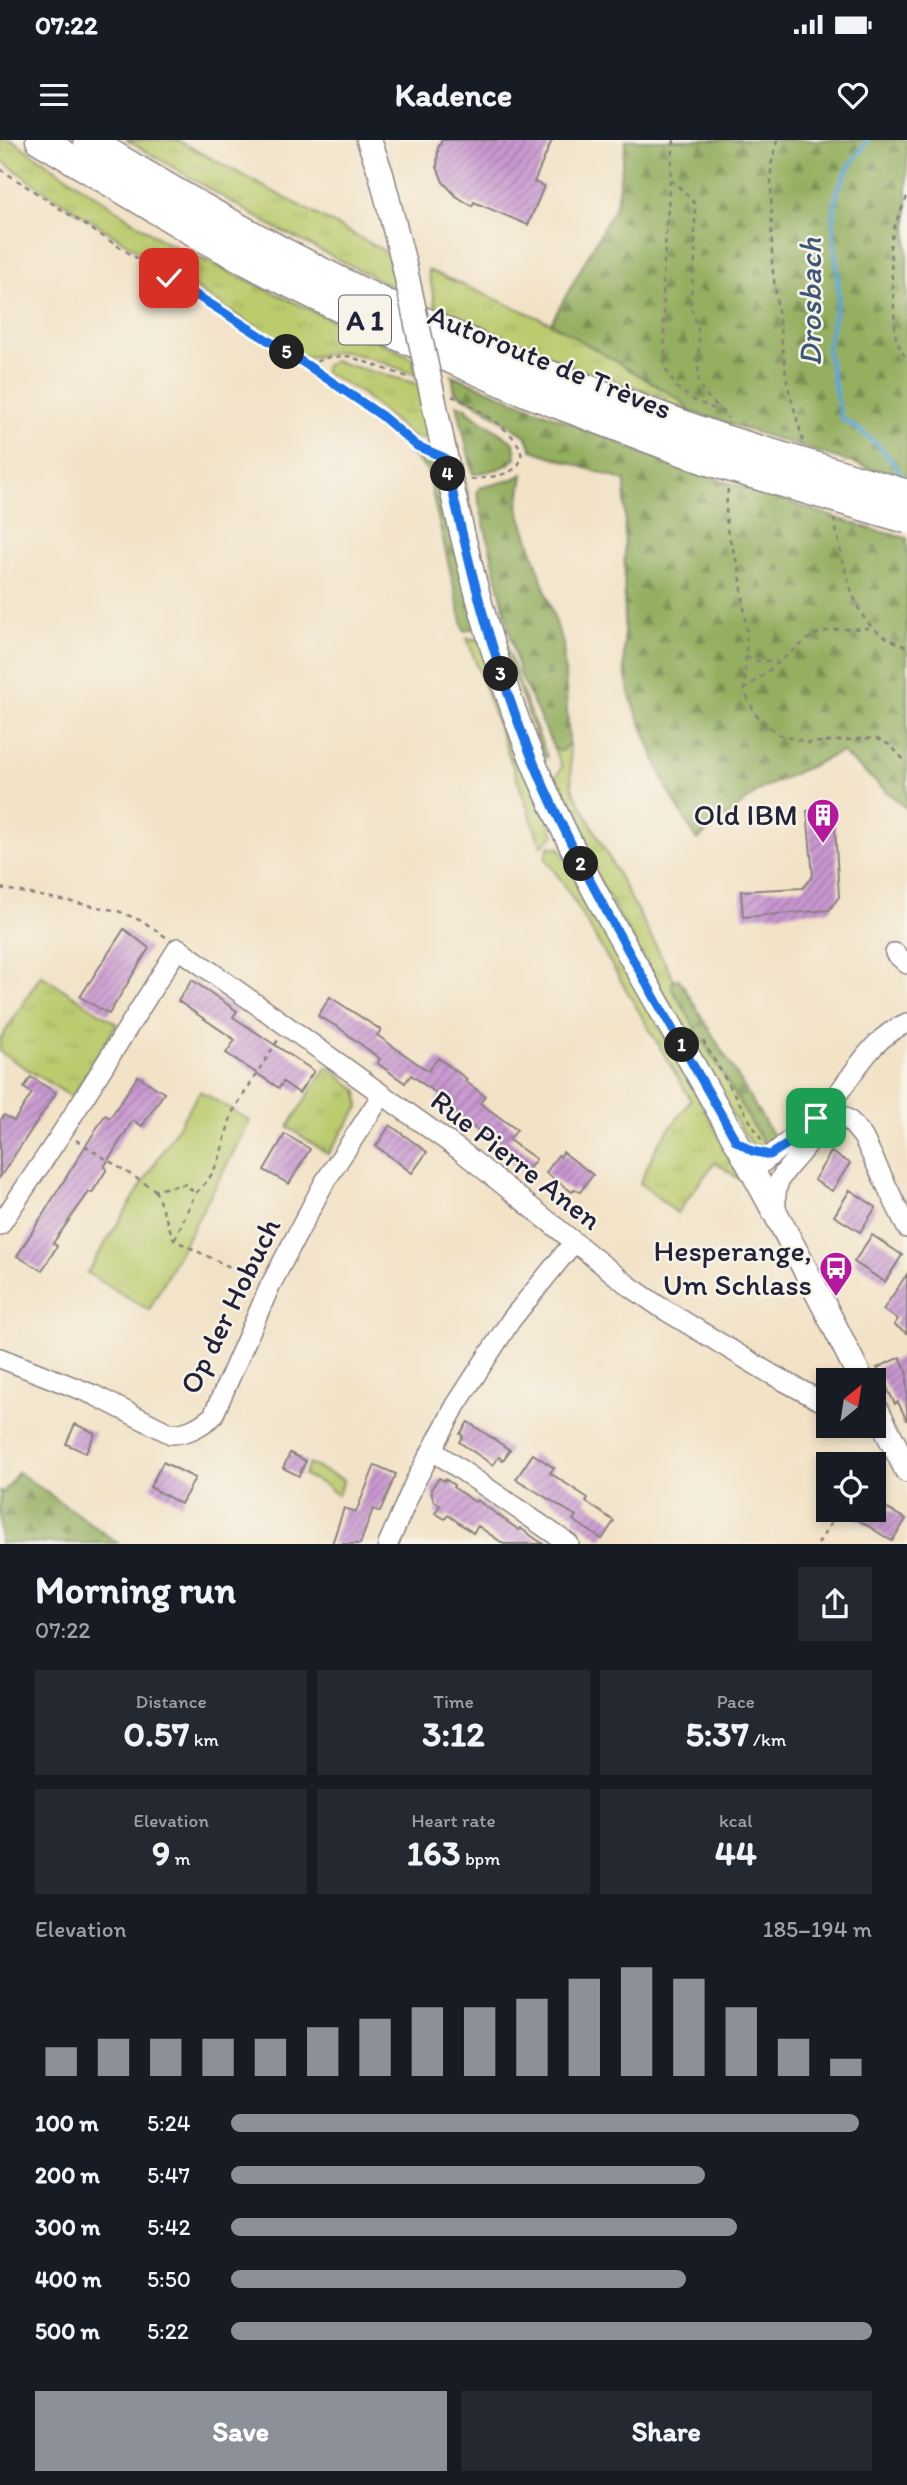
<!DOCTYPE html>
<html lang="en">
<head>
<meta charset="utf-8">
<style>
	:root { --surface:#171b24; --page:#242831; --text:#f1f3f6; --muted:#9ea1a6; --accent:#8c9099 }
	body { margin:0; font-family:Itim,sans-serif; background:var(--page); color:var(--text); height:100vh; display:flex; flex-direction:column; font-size:26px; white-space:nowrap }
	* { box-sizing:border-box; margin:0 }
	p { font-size:23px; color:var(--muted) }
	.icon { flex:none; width:38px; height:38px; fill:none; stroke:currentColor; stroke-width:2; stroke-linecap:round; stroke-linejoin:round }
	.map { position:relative; height:1404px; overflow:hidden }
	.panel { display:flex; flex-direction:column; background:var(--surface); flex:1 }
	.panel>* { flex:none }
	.needle { width:46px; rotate:30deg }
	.buttons { position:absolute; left:816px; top:1228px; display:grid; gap:14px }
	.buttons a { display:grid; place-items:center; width:70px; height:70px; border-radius:0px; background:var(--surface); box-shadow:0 4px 10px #0003; font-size:35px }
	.pin { position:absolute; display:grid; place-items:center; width:60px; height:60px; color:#fff; margin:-30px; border-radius:14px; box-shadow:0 4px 10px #0006 }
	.km { position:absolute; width:35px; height:35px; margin:-18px; border-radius:50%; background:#222; color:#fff; font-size:19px; line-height:35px; text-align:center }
	.round { display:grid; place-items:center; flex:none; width:74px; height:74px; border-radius:0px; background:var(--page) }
	.head { display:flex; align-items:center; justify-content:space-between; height:119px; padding:0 35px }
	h1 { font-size:38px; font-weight:700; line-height:52px }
	.metrics { display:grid; grid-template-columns:repeat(3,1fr); gap:10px; height:119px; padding:7px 35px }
	.metrics div { display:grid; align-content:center; border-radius:0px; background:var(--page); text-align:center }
	.metrics b { font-size:35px; font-weight:700 }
	.metrics small { font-size:19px; font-weight:400 }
	.metrics p { font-size:19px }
	.chart { height:196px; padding:14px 35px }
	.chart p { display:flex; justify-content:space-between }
	.chart svg { width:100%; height:126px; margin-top:7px; stroke:var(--accent); stroke-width:6 }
	.primary-button { display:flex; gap:14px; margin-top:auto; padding:14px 35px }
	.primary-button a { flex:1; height:80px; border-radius:0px; background:var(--accent); color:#fff; font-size:28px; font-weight:700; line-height:80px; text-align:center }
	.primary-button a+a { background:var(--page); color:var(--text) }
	ul { padding:0 35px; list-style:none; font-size:23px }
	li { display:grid; grid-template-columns:112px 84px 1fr; align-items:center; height:52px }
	li i { height:18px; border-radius:9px; background:var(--accent) }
	.status { display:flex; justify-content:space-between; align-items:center; height:49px; padding:0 35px; background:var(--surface); direction:ltr }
	.status svg { height:19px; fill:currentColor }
	header { display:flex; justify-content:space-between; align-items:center; height:91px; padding:0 35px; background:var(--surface); font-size:32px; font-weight:700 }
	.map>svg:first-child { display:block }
	.grass { fill:url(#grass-tufts); stroke:#6e7654; stroke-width:2 }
	.forest { fill:url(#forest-firs); stroke:#5b684e; stroke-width:2 }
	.green { fill:#bbcb6e; stroke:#6e7654; stroke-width:2 }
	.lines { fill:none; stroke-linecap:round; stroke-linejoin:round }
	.stream { stroke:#60a6d6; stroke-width:4.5 }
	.building { fill:url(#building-hatch) }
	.minor-casing { stroke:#8a8280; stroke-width:22 }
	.major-casing { stroke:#8a8280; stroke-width:27 }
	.highway-casing { stroke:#8a8280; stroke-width:31 }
	.path { stroke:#8a8280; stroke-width:2.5; stroke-dasharray:5 5; stroke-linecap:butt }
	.minor { stroke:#fff; stroke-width:19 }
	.major { stroke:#fff; stroke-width:24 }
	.highway { stroke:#fff; stroke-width:28 }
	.major-bridge-casing { stroke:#8a8280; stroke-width:27; stroke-linecap:butt }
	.highway-bridge-casing { stroke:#8a8280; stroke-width:31; stroke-linecap:butt }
	.major-bridge { stroke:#fff; stroke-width:24 }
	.highway-bridge { stroke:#fff; stroke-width:28 }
	.route-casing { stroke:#fff; stroke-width:14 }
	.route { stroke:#1a73e8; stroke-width:9 }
	.labels { text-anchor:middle; stroke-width:5; stroke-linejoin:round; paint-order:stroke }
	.shield { fill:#f7f3e8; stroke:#62616f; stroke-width:2 }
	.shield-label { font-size:28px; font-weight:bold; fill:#22223b }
	.street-label { font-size:30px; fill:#22223b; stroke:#f7f3e8 }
	.poi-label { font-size:30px; fill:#22223b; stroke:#f7f3e8; text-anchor:end }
	.water-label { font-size:32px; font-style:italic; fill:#3b5779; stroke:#f7f3e8 }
</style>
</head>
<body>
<div class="status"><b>07:22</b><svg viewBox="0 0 49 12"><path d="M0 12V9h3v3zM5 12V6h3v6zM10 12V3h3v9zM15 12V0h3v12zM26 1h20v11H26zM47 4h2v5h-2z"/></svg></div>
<header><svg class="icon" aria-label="menu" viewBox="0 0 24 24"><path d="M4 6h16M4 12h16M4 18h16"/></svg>Kadence<svg class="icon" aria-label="heart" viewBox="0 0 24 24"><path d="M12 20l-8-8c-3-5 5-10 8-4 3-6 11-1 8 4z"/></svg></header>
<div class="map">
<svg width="907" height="1404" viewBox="0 0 907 1404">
	<defs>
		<pattern id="grass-tufts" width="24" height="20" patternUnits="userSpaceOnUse" patternTransform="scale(1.75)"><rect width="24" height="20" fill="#bbcb6e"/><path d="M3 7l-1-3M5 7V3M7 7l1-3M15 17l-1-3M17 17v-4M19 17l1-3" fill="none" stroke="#a0ae60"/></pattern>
		<pattern id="forest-firs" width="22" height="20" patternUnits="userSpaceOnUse" patternTransform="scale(1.75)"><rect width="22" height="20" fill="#94af61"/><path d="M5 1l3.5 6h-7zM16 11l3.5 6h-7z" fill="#788e51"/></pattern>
		<pattern id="building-hatch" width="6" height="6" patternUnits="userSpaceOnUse" patternTransform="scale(1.75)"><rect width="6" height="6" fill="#c897d0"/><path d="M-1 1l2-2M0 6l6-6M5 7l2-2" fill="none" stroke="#a27baa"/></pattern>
	</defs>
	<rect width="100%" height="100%" fill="#f7f3e8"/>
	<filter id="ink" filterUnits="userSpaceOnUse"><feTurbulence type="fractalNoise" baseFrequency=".0143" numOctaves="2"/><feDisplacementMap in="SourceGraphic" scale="14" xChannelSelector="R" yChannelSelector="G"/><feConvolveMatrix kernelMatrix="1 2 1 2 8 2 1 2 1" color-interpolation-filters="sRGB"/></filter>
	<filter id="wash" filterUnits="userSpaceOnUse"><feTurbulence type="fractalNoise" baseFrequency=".00686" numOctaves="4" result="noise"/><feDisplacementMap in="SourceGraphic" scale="28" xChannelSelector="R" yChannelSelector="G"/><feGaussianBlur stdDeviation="1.57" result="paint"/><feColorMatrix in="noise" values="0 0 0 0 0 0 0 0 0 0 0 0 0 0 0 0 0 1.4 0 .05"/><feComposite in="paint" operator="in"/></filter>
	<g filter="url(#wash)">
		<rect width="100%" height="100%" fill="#f2e2c6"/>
		<g class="grass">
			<path d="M 0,0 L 12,0 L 163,101 L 413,218 L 416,235 C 398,228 360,213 342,212 C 326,211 315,221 299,215 L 36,45 L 0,19 Z"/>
			<path d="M 127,0 L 177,0 L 390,114 L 397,149 L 274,87 Z"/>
			<path d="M 428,130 L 551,183 L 679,259 L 691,272 L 664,263 L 665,257 L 559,222 L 437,172 Z"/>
			<path d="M 333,221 L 418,244 L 430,289 L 424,299 L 412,296 L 360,252 L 324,232 L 324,227 Z"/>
			<path d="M 450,275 L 494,468 L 523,554 L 547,617 L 544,618 L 495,484 L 445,276 Z"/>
			<path d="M 467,498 L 482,500 L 554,695 L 541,706 Z"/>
			<path d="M 569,602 L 572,648 L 674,840 L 671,847 L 766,1007 L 753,1005 L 742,991 L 584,714 L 554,640 L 562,627 L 554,609 L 562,611 Z"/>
			<path d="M 549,706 L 560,708 L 746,1044 L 715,1022 L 677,1073 L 640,1043 L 658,1004 L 691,960 L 565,746 L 545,718 Z"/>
			<path d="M 41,835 L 117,884 L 72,957 L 0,912 L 0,900 Z"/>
			<path d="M 327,926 L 358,951 L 359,967 L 328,1014 L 288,987 Z"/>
		</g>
		<g class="forest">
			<path d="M 626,0 L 907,0 L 907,340 L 691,272 L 679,259 L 551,183 L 616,65 Z"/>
			<path d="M 452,235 L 671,324 L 874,390 L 907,398 L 907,669 L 841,612 L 761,649 L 697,700 L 666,646 L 630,556 L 624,526 L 625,341 L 532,310 L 527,297 L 481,266 L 455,252 Z"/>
			<path d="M 457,264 L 467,268 L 468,271 L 514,303 L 516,317 C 505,330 490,331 473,334 Z"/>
			<path d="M 409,312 L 426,314 L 436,325 L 477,487 L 464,491 L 427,330 Z"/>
			<path d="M 523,334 L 518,367 L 563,504 L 569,602 L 562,611 L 554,609 L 519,532 L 477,353 L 479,348 L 511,340 Z"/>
			<path d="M 679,839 L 778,1004 L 766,1007 L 671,847 L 674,840 Z"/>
			<path d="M 18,1332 L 118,1403 L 0,1403 L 0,1351 L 4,1352 Z"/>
		</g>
		<g class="green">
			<path d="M 200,951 L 250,981 L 149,1170 L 87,1133 Z"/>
			<path d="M 309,1324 L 344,1340 L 338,1355 L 323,1344 L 304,1335 Z"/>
		</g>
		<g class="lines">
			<path class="stream" d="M 868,0 L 850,25 L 837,52 L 833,82 L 839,155 L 827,208 L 841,278 C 871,297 889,312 906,343"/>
		</g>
		<g id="blocks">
			<g class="building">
				<path d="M 442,0 L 552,0 L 534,42 L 544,46 L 528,85 L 474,62 L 472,66 L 456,56 L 443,42 L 437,27 L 438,8 Z"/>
				<path d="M 834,669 L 839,757 L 829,770 L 743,777 L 741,751 L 803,748 L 813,736 L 807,671 Z"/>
				<path d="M 124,789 L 149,808 L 109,874 L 80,857 Z"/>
				<path d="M 192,840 L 237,871 L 233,877 L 314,931 L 299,953 L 283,942 L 279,948 L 226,913 L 235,900 L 178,861 Z"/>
				<path d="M 330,857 L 381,890 L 377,895 L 428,931 L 438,918 L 467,939 L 465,941 L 485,956 L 480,963 L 517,990 L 509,1000 L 536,1019 L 526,1033 L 490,1007 L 494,1002 L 436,961 L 440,956 L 411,935 L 405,943 L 377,923 L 380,919 L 338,887 L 318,876 Z"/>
				<path d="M 138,936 L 164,953 L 142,986 L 133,980 L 104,1027 L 107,1029 L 92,1053 L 89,1052 L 53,1103 L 57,1106 L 42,1131 L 17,1116 L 105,975 L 110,978 Z"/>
				<path d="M 31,937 L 56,953 L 0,1037 L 0,981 L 4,975 L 14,981 L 32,953 L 24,948 Z"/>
				<path d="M 390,985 L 427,1012 L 412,1033 L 376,1006 Z"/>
				<path d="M 285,994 L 310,1009 L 289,1044 L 264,1030 Z"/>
				<path d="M 563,1012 L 593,1035 L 580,1052 L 575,1049 L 572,1052 L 546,1033 L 558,1015 L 560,1017 Z"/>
				<path d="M 831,1012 L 850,1023 L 832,1051 L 814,1040 Z"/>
				<path d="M 850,1050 L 876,1067 L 860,1092 L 834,1076 Z"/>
				<path d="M 872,1095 L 902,1115 L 885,1142 L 854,1122 Z"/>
				<path d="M 907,1134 L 907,1193 L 894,1185 L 898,1179 L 883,1170 Z"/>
				<path d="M 900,1217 L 907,1231 L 907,1281 L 898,1262 L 895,1264 L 877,1228 Z"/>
				<path d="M 468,1282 L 510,1310 L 503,1320 L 499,1317 L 493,1325 L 459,1302 L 463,1296 L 460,1294 Z"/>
				<path d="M 75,1284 L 95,1293 L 86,1313 L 66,1304 Z"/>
				<path d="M 290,1313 L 306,1321 L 299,1336 L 283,1328 Z"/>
				<path d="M 533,1314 L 554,1328 L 550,1333 L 588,1358 L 586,1362 L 614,1381 L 602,1399 L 573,1380 L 576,1376 L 516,1339 Z"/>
				<path d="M 163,1322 L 195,1338 L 181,1364 L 150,1347 Z"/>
				<path d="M 375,1325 L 396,1334 L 380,1372 L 373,1369 L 360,1404 L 332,1404 L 344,1368 L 356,1372 Z"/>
				<path d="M 439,1338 L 444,1341 L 445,1339 L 454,1345 L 453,1347 L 475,1362 L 477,1360 L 519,1390 L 520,1388 L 543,1404 L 504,1404 L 478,1386 L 473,1393 L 448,1375 L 445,1379 L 435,1373 L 440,1365 L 433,1360 L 431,1349 Z"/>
				<path d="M 873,1361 L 906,1379 L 892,1401 L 843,1370 L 873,1370 Z"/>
			</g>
		</g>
	</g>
	<g filter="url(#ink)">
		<use href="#blocks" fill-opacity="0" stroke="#8a8280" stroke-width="2"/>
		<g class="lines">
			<defs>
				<g id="minor">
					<path d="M 895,813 L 907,824"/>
					<path d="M 827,966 L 850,981 L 863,997 L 907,1088"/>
					<path d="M 753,1032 C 776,1009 803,992 826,968 C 852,940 869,898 907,883"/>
					<path d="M 777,1075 C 771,1036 786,1033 807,1005 C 813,998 816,988 821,980"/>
					<path d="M 0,1085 L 63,991 L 178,808 L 461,1011 L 628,1145 L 660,1167 L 771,1234 L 819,1260 L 828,1260"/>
					<path d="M 0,1218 L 94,1255 L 171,1294 C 189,1293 199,1287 213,1276 L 270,1146 L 324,1043 L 382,955"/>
					<path d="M 432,1310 L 569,1404"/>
					<path d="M 388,1404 L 415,1342 L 456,1265 L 511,1180 L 574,1102"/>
				</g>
				<g id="major">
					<path d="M 369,0 L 381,34 L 403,120"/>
					<path d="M 434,262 C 461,399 493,538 552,665 C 598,765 656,859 710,955 C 763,1048 814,1144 862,1241"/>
					<path d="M 873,1263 L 907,1330"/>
				</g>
				<g id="highway">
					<path d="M 40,0 L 204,98 L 269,133 L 389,192 L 528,253 L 708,321"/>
					<path d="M 88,0 C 231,88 381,168 537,230 C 597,253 657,275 717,297"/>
				</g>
			</defs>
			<use href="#minor" class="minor-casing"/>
			<use href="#major" class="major-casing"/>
			<use href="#highway" class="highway-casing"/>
			<g class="path">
				<path d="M 674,0 L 670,40 L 684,51 L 695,64 L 695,119 L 690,164 L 699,194 L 698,239 L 703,252 L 728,278"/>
				<path d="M 777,0 L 771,26 L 772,124 L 787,243 L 803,301"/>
				<path d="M 0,29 C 52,63 104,98 156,130 C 245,185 336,239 417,306 L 423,308"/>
				<path d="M 670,40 L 663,135 L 665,228 L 676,247 L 693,260 L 719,271"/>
				<path d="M 907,57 L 895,84 L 890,107 L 896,200 L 907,221"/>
				<path d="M 307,225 L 329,217 L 348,216 L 411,238"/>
				<path d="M 452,256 C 471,264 549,307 511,331 C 500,337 481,338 469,340"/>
				<path d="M 728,349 L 726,368 L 727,390 L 740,432 L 747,493 L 744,550 L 755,574 L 778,594 L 809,603 L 875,598 L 890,605 L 907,623"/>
				<path d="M 834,379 C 840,407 850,469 873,488 C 882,496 896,503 907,507"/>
				<path d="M 746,517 L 758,521 L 777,521"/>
				<path d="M 744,550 L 813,495 L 831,490 L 871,488"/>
				<path d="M 0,748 L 118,771 L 144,782 L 166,797"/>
				<path d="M 703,901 L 762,1001"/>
				<path d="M 76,1000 L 155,1050 L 186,1044 L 195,1054 L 209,1039 L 219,1020 L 232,973 L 278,900"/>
				<path d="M 155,1050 L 174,1100 L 255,1139"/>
				<path d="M 175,1099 L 195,1054"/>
				<path d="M 868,1325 L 872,1319 L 878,1316"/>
				<path d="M 818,1404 L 839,1370"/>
			</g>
			<use href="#minor" class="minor"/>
			<use href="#major" class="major"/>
			<use href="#highway" class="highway"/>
			<defs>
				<path id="major-bridge" d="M 403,120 L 434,262"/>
				<g id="highway-bridge">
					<path d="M 717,297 L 907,354"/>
					<path d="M 708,321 L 907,379"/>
				</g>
			</defs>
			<use href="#major-bridge" class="major-bridge-casing"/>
			<use href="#highway-bridge" class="highway-bridge-casing"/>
			<use href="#major-bridge" class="major-bridge"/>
			<use href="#highway-bridge" class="highway-bridge"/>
		</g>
	</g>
	<g class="lines" filter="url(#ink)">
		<defs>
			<path id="route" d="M 169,138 L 307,225 L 382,276 L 417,306 L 445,318 C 471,436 501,556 553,666 C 607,781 674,889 736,1001 L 752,1011 L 770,1015 L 789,1003 L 816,978"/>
		</defs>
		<use href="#route" class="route-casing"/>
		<use href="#route" class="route"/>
	</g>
	<defs>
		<symbol id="building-pin" viewBox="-11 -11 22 30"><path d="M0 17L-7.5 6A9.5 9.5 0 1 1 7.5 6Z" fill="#b5179e" stroke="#f7f3e8"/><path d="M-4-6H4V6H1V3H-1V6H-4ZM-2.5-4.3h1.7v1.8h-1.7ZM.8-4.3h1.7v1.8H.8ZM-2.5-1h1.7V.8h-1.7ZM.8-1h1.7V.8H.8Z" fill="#fff"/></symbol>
		<symbol id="bus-pin" viewBox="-11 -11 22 30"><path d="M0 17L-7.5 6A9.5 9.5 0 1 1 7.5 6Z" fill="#b5179e" stroke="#f7f3e8"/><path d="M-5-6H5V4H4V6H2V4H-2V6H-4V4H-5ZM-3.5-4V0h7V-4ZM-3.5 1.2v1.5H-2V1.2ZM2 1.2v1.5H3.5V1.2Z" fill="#fff"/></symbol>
	</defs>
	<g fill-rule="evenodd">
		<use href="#building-pin" x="804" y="656" width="38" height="52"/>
		<use href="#bus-pin" x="817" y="1109" width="38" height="52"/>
	</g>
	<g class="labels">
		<rect class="shield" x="339" y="155.5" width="52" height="49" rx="5"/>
		<g class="shield-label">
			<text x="365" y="190">A 1</text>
		</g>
		<g class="street-label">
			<text transform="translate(550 222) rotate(22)" y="10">Autoroute de Trèves</text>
			<text transform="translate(516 1020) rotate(38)" y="10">Rue Pierre Anen</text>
			<text transform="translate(230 1166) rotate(-64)" y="10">Op der Hobuch</text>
		</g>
		<g class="poi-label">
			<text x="798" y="685">Old IBM</text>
			<text x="812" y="1121">Hesperange,<tspan x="812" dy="34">Um Schlass</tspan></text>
		</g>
		<g class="water-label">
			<text transform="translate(810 162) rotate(-90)" y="11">Drosbach</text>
		</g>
	</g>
</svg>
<div class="buttons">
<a><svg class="needle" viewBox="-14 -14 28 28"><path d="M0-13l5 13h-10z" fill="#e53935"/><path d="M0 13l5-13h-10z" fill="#9ea1a6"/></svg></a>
<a><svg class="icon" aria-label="locate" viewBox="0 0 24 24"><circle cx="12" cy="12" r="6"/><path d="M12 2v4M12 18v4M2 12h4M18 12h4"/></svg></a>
</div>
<div class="pin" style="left:816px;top:978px;background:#1e9e55"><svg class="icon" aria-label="arrive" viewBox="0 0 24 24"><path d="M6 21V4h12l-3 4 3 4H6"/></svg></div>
<div class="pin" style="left:169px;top:138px;background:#d93025"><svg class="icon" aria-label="check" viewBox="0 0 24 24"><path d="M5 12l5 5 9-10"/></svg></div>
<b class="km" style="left:682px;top:905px">1</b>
<b class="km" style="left:581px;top:724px">2</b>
<b class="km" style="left:501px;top:534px">3</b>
<b class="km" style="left:448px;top:334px">4</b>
<b class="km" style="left:287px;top:212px">5</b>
</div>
<section class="panel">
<div class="head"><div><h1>Morning run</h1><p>07:22</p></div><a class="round"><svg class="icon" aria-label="share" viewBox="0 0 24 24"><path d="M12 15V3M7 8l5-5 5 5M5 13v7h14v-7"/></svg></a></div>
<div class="metrics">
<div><p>Distance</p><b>0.57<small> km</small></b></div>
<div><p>Time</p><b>3:12</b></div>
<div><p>Pace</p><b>5:37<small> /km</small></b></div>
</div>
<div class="metrics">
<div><p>Elevation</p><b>9<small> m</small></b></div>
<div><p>Heart rate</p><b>163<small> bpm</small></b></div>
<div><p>kcal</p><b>44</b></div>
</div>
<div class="chart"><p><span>Elevation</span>185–194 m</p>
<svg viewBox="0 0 160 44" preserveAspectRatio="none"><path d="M5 44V34M15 44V31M25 44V31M35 44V31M45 44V31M55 44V27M65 44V24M75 44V20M85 44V20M95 44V17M105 44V10M115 44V6M125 44V10M135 44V20M145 44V31M155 44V38"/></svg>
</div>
<ul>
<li><b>100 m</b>5:24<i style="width:98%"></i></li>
<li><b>200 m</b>5:47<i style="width:74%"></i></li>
<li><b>300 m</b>5:42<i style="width:79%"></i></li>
<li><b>400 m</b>5:50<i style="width:71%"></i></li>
<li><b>500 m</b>5:22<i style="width:100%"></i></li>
</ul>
<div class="primary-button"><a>Save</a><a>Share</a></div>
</section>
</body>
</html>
